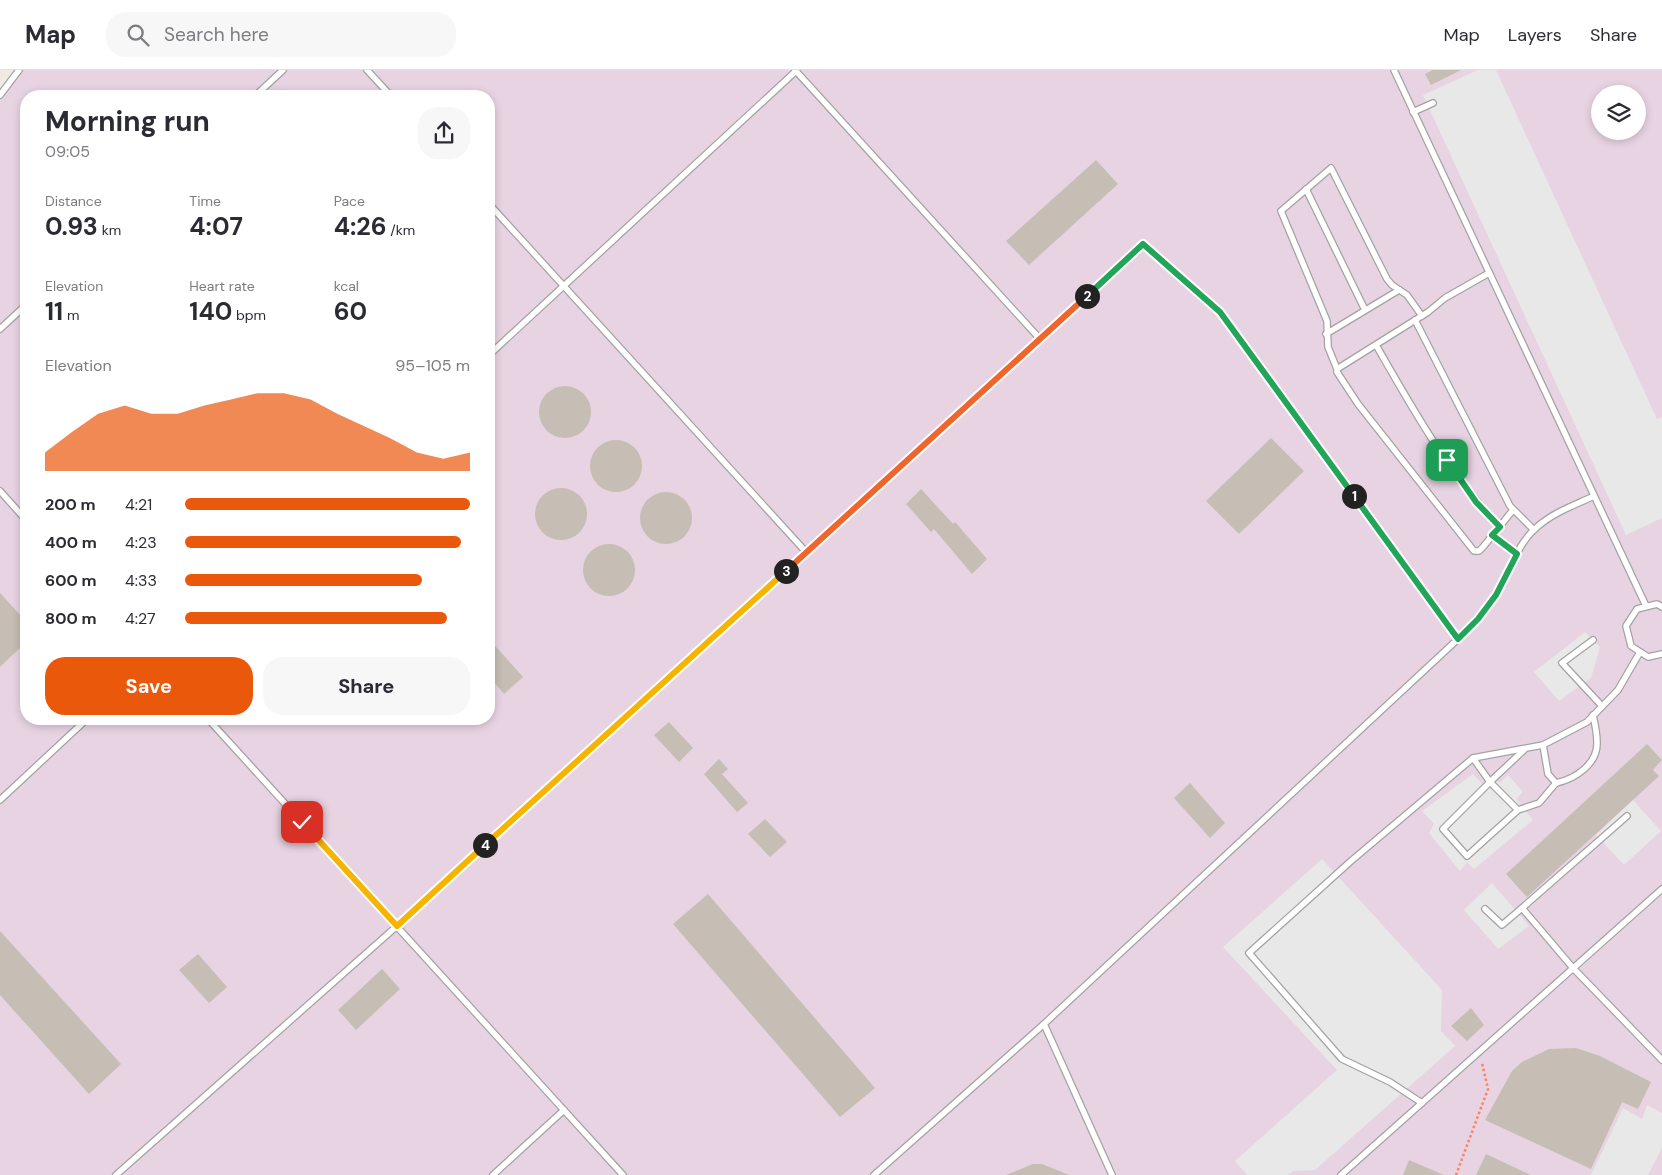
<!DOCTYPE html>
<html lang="en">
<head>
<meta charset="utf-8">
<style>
	:root { --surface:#fff; --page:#f7f7f7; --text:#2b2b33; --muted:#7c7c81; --line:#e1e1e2; --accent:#ea580c }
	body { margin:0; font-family:"DM Sans",sans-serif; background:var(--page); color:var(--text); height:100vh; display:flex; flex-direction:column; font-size:19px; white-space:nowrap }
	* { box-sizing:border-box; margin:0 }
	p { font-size:16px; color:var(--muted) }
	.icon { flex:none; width:28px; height:28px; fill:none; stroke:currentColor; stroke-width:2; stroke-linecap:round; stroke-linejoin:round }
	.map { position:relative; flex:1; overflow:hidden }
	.panel { position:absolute; left:20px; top:20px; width:475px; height:635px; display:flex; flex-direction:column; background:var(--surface); border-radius:20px; box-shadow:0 2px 8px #0003 }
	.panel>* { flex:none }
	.fabs { position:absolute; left:1591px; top:15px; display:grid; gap:10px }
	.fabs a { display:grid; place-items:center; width:55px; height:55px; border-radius:50%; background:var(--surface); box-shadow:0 2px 8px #0003; font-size:25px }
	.pin { position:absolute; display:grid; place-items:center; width:42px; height:42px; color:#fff; margin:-21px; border-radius:10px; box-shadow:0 2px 8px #0006 }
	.km { position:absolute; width:25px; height:25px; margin:-12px; border-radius:50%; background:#222; color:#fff; font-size:14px; line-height:25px; text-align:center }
	.round { display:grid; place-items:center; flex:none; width:52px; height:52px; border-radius:20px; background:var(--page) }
	.summary { display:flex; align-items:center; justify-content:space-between; height:85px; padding:0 25px }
	h1 { font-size:28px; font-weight:700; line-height:38px }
	.stats { display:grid; grid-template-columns:repeat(3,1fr); gap:8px; height:85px; padding:5px 25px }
	.stats div { display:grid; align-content:center }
	.stats b { font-size:25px; font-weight:700 }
	.stats small { font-size:14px; font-weight:400 }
	.stats p { font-size:14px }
	.chart { height:140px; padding:10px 25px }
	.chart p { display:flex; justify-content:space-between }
	.chart svg { width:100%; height:90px; margin-top:5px; fill:var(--accent); opacity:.7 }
	.button { display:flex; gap:10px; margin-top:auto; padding:10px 25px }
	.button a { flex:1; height:58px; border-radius:20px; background:var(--accent); color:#fff; font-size:20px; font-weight:700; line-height:58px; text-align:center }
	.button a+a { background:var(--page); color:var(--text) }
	ul { padding:0 25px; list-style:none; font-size:16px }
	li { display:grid; grid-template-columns:80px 60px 1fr; align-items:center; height:38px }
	li i { height:12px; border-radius:6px; background:var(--accent) }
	header { display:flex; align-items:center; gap:30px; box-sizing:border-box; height:70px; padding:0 25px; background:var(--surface); border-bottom:1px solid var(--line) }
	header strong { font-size:24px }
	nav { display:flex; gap:28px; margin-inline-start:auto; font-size:18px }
	.search { width:350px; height:45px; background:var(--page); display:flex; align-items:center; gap:12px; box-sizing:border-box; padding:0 18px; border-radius:20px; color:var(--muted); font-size:19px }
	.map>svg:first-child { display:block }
	.industrial { fill:#e8d3e2; fill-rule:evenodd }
	.parking { fill:#e8e8e8 }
	.building { fill:#c6beb4 }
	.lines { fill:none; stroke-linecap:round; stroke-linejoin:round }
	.service-casing { stroke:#a3a3a3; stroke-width:8 }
	.path { stroke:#ff8262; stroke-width:2.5; stroke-dasharray:2.5 2.5; stroke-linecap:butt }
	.service { stroke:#fff; stroke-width:5.5 }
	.split-1-casing { stroke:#fff; stroke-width:10 }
	.split-2-casing { stroke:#fff; stroke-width:10 }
	.split-3-casing { stroke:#fff; stroke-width:10 }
	.split-4-casing { stroke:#fff; stroke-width:10 }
	.split-5-casing { stroke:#fff; stroke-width:10 }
	.split-1 { stroke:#22a559; stroke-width:6 }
	.split-2 { stroke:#22a559; stroke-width:6 }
	.split-3 { stroke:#f0652b; stroke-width:6 }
	.split-4 { stroke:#f5b400; stroke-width:6 }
	.split-5 { stroke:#f5b400; stroke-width:6 }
</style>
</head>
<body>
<header>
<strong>Map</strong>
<div class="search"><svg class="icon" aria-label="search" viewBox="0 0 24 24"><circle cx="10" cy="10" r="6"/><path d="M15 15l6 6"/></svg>Search here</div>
<nav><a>Map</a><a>Layers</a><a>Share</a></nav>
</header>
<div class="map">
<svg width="1662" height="1105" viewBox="0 0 1662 1105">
	<rect width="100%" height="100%" fill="#efebe1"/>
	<path class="industrial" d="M 16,0 L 1662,0 L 1662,1105 L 0,1105 L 0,22 ZM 1600,24 L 1638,24 L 1638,61 L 1600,61 ZM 26,26 L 489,26 L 489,649 L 26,649 Z"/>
	<g class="parking">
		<path d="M 1478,0 L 1496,0 L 1657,349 L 1662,347 L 1662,448 L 1626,465 L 1423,25 Z"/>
		<path d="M 1585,562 L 1600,577 L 1591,608 L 1559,631 L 1534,602 Z"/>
		<path d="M 1473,704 L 1482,714 L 1493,709 L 1500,713 L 1508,705 L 1523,722 L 1516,729 L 1533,750 L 1474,799 L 1467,792 L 1460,801 L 1429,763 L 1434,754 L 1422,741 Z"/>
		<path d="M 1633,730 L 1661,761 L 1624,795 L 1596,765 Z"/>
		<path d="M 1322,789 L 1442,920 L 1441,961 L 1455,976 L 1315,1100 L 1293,1101 L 1288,1105 L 1247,1105 L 1235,1091 L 1337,1000 L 1223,877 Z"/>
		<path d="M 1492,813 L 1529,856 L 1498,879 L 1464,840 Z"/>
		<path d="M 1647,1035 L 1662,1043 L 1662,1078 L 1648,1105 L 1591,1105 L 1623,1038 L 1642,1049 Z"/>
	</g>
	<g class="building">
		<path d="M 1433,0 L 1461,0 L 1431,15 L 1425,4 Z"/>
		<path d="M 1096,90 L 1118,114 L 1029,195 L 1006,171 Z"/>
		<circle cx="565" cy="342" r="26"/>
		<path d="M 1271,368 L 1304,401 L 1239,464 L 1206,431 Z"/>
		<circle cx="616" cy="396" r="26"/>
		<circle cx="561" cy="444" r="26"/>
		<path d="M 921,419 L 953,454 L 955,452 L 987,489 L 972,504 L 934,459 L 931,462 L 906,434 Z"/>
		<circle cx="666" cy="448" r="26"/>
		<circle cx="609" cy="500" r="26"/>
		<path d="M 0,523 L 22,547 L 21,577 L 0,597 Z"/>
		<path d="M 489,569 L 523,607 L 504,624 L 489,606 Z"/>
		<path d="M 669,652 L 693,678 L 679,692 L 654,665 Z"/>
		<path d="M 1647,674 L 1662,690 L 1653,700 L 1659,706 L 1527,827 L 1506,804 Z"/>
		<path d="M 719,689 L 728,699 L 722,704 L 748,733 L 737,742 L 704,704 Z"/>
		<path d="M 1190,713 L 1225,753 L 1210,768 L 1174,728 Z"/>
		<path d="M 765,749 L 787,772 L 770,787 L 748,764 Z"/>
		<path d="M 708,824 L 875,1018 L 840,1047 L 673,854 Z"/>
		<path d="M 0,861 L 121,994 L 89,1024 L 0,925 Z"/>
		<path d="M 198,884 L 227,917 L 209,933 L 179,900 Z"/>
		<path d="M 382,899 L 400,919 L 356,960 L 338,940 Z"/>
		<path d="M 1471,938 L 1484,955 L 1467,971 L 1451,956 Z"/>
		<path d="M 1576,978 L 1600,986 L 1651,1012 L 1638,1039 L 1622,1032 L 1591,1099 L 1485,1050 L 1512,1001 L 1522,992 L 1549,979 Z"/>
		<path d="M 1486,1084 L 1531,1105 L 1476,1105 Z"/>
		<path d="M 1409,1090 L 1444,1105 L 1403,1105 Z"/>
		<path d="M 1033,1094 L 1042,1094 L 1069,1105 L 1006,1105 Z"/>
	</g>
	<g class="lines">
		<defs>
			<g id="service">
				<path d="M 367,0 L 391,26"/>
				<path d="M 795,0 L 1040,269"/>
				<path d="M 1394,0 L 1646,536"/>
				<path d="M 0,25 L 19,0"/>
				<path d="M 255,26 L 283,0"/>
				<path d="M 1413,42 L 1433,33"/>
				<path d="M 1306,119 L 1365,240"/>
				<path d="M 489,134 L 806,482"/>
				<path d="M 1489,203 L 1445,228 L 1428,242 L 1337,299 L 1337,302 L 1358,334 L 1474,481 L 1479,481 L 1483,477 L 1513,440"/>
				<path d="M 1415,250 L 1510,436 L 1534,460"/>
				<path d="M 0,259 L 26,235"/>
				<path d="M 1326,264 L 1399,220"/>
				<path d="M 1376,275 C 1412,338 1449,404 1500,457"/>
				<path d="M 489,285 L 796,1"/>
				<path d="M 1337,299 L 1328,277 L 1327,251 L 1281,141 L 1331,98 L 1387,209 L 1392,215 L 1407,225 L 1422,246"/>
				<path d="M 0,421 L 26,450"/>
				<path d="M 1492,465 L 1517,484"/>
				<path d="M 1662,537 L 1657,534 L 1637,539 L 1626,556 L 1631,576 L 1648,587 L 1662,584"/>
				<path d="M 1593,570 L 1562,593 L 1602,636"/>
				<path d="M 208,649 L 623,1105"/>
				<path d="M 1543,675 L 1548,704 L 1556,713 C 1575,709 1598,694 1597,672 C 1597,664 1595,654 1593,645"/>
				<path d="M 1473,688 L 1490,712 L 1518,740 L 1467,786 L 1443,759 L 1493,709 L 1524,680"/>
				<path d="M 0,730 L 87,649"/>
				<path d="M 1518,740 L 1539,733 L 1556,713"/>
				<path d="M 1627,746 L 1522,838 L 1573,898 L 1662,990"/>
				<path d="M 1485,839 L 1502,855 L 1522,838"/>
				<path d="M 1422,1033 L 1390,1012 L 1342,989 L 1249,883 L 1351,791 L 1473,688 L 1543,675 L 1587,652 L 1618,620 L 1640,582"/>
				<path d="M 116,1105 L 397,856 L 1143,174 L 1220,242 L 1458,569"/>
				<path d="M 493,1105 L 564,1040"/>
				<path d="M 874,1105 L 1044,954"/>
				<path d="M 1112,1105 L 1044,954 L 1458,569 C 1472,555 1485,541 1496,525 C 1510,502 1516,475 1537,457 C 1554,442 1575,435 1594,426"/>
				<path d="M 1341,1105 L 1662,819"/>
			</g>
		</defs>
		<use href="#service" class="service-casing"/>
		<path class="path" d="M 1456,1105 L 1488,1019 L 1482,993"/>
		<use href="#service" class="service"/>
	</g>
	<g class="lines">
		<defs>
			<path id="split-1" d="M 1354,426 L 1458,569 L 1478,549 L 1496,525 L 1517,484 L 1492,465 L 1500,457 L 1476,432 L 1447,390"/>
			<path id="split-2" d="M 1087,226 L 1143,174 L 1220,242 L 1354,426"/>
			<path id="split-3" d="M 786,501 L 1087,226"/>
			<path id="split-4" d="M 485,775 L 786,501"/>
			<path id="split-5" d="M 302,752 L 397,856 L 485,775"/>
		</defs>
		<use href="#split-1" class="split-1-casing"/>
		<use href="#split-2" class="split-2-casing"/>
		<use href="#split-3" class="split-3-casing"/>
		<use href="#split-4" class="split-4-casing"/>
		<use href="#split-5" class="split-5-casing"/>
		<use href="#split-1" class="split-1"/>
		<use href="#split-2" class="split-2"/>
		<use href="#split-3" class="split-3"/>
		<use href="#split-4" class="split-4"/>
		<use href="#split-5" class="split-5"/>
	</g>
</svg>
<div class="fabs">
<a><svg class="icon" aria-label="layers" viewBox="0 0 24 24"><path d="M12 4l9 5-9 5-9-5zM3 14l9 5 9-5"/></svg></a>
</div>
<div class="pin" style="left:1447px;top:390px;background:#1e9e55"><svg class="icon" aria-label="arrive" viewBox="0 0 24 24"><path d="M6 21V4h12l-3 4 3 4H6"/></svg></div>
<div class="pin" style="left:302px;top:752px;background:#d93025"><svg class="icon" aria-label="check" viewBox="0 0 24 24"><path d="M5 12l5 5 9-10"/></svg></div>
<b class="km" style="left:1354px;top:426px">1</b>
<b class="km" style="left:1087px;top:226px">2</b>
<b class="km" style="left:786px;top:501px">3</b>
<b class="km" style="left:485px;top:775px">4</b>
<section class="panel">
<div class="summary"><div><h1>Morning run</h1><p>09:05</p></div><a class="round"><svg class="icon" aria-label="share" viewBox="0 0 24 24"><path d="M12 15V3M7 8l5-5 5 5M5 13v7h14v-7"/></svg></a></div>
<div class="stats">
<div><p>Distance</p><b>0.93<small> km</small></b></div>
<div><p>Time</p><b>4:07</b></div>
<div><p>Pace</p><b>4:26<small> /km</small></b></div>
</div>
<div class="stats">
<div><p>Elevation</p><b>11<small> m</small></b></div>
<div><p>Heart rate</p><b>140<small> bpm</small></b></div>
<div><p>kcal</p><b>60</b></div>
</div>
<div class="chart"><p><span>Elevation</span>95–105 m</p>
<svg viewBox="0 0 160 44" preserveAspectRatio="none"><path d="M0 44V35L10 25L20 16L30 12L40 16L50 16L60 12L70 9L80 6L90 6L100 9L110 16L120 22L130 28L140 35L150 38L160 35V44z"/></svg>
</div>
<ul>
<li><b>200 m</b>4:21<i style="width:100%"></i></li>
<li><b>400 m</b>4:23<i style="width:97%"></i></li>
<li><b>600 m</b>4:33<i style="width:83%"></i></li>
<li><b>800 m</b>4:27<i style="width:92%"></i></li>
</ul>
<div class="button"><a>Save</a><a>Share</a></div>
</section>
</div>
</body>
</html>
